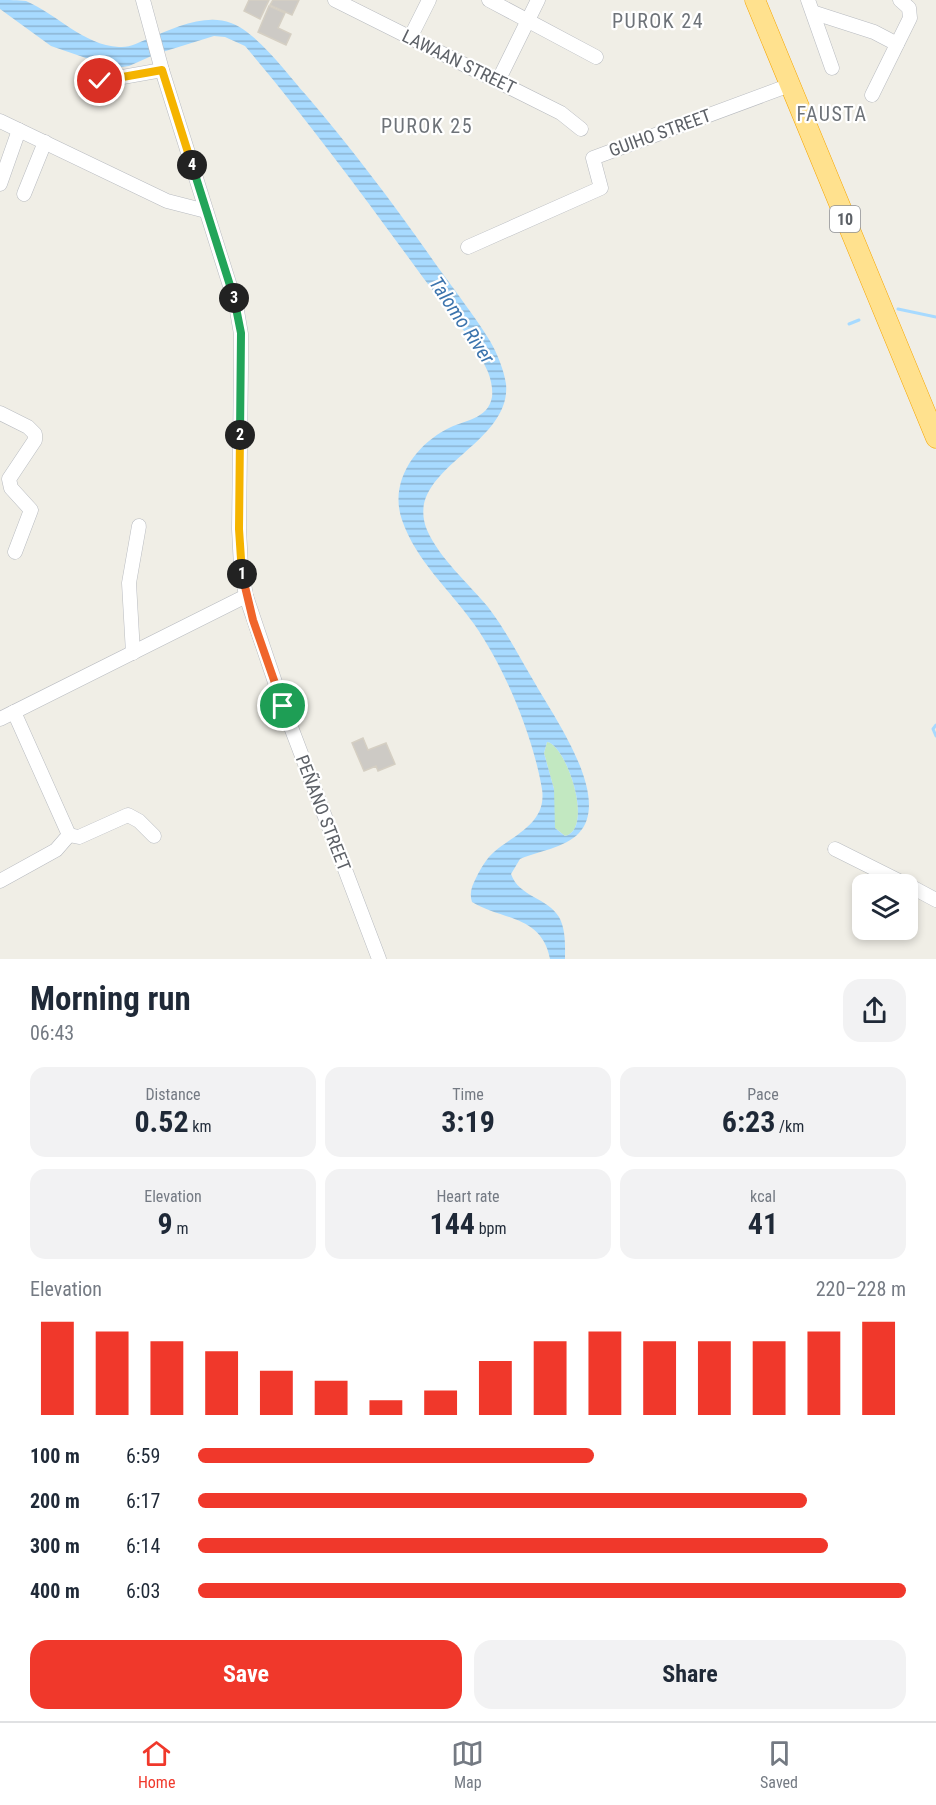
<!DOCTYPE html>
<html lang="en">
<head>
<meta charset="utf-8">
<style>
	:root { --surface:#fff; --page:#f2f2f3; --text:#1f2937; --muted:#747a83; --line:#e0e1e3; --accent:#f0382b }
	body { margin:0; font-family:"Roboto Condensed",sans-serif; background:var(--page); color:var(--text); height:100vh; display:flex; flex-direction:column; font-size:22px; white-space:nowrap }
	* { box-sizing:border-box; margin:0 }
	p { font-size:20px; color:var(--muted) }
	.icon { flex:none; width:33px; height:33px; fill:none; stroke:currentColor; stroke-width:2; stroke-linecap:round; stroke-linejoin:round }
	.map { position:relative; height:959px; overflow:hidden }
	.side { display:flex; flex-direction:column; background:var(--surface); flex:1 }
	.side>* { flex:none }
	.controls { position:absolute; left:852px; top:874px; display:grid; gap:12px }
	.controls a { display:grid; place-items:center; width:66px; height:66px; border-radius:12px; background:var(--surface); box-shadow:0 3px 9px #0003; font-size:30px }
	.pin { position:absolute; display:grid; place-items:center; width:51px; height:51px; color:#fff; margin:-26px; border:3px solid #fff; border-radius:50%; box-shadow:0 2px 6px #0007 }
	.km { position:absolute; width:30px; height:30px; margin:-15px; border-radius:50%; background:#222; color:#fff; font-size:16px; line-height:30px; text-align:center }
	.round { display:grid; place-items:center; flex:none; width:63px; height:63px; border-radius:18px; background:var(--page) }
	.head { display:flex; align-items:center; justify-content:space-between; height:102px; padding:0 30px }
	h1 { font-size:33px; font-weight:700; line-height:45px }
	.metrics { display:grid; grid-template-columns:repeat(3,1fr); gap:9px; height:102px; padding:6px 30px }
	.metrics div { display:grid; align-content:center; border-radius:15px; background:var(--page); text-align:center }
	.metrics b { font-size:30px; font-weight:700 }
	.metrics small { font-size:16px; font-weight:400 }
	.metrics p { font-size:16px }
	.chart { height:168px; padding:12px 30px }
	.chart p { display:flex; justify-content:space-between }
	.chart svg { width:100%; height:108px; margin-top:6px; stroke:var(--accent); stroke-width:6 }
	.cta { display:flex; gap:12px; margin-top:auto; padding:12px 30px }
	.cta a { flex:1; height:69px; border-radius:18px; background:var(--accent); color:#fff; font-size:24px; font-weight:700; line-height:69px; text-align:center }
	.cta a+a { background:var(--page); color:var(--text) }
	ul { padding:0 30px; list-style:none; font-size:20px }
	li { display:grid; grid-template-columns:96px 72px 1fr; align-items:center; height:45px }
	li i { height:15px; border-radius:8px; background:var(--accent) }
	.tabs { display:flex; justify-content:space-around; align-items:center; height:84px; border-top:2px solid var(--line); background:var(--surface); font-size:16px; color:var(--muted) }
	.tabs a { display:grid; justify-items:center; gap:3px }
	.tabs .active { color:var(--accent) }
	.map>svg:first-child { display:block }
	.green { fill:#c2e8c1 }
	.water { fill:url(#water-rules); fill-rule:evenodd }
	.lines { fill:none; stroke-linecap:round; stroke-linejoin:round }
	.stream { stroke:#a7daff; stroke-width:3 }
	.building { fill:#cdcac5; stroke:#d5cfc3; stroke-width:1.5 }
	.minor-casing { stroke:#b8bbc0; stroke-width:15 }
	.highway-casing { stroke:#f6a600; stroke-width:21 }
	.minor { stroke:#fff; stroke-width:14 }
	.highway { stroke:#ffe18e; stroke-width:20 }
	.split-1-casing { stroke:#fff; stroke-width:12 }
	.split-2-casing { stroke:#fff; stroke-width:12 }
	.split-3-casing { stroke:#fff; stroke-width:12 }
	.split-4-casing { stroke:#fff; stroke-width:12 }
	.split-5-casing { stroke:#fff; stroke-width:12 }
	.split-1 { stroke:#f0652b; stroke-width:8 }
	.split-2 { stroke:#f5b400; stroke-width:8 }
	.split-3 { stroke:#22a559; stroke-width:8 }
	.split-4 { stroke:#22a559; stroke-width:8 }
	.split-5 { stroke:#f5b400; stroke-width:8 }
	.labels { text-anchor:middle; stroke-width:4.5; stroke-linejoin:round; paint-order:stroke }
	.shield { fill:#fff; stroke:#8e9095; stroke-width:1.5 }
	.shield-label { font-size:16px; font-weight:bold; fill:#5d6167 }
	.street-label { font-size:18px; fill:#5d6167; stroke:#fff }
	.neighbourhood-label { font-size:20px; letter-spacing:1.5px; fill:#6e7379; stroke:#fff }
	.water-label { font-size:20px; font-style:italic; fill:#3c74ad; stroke:#fff }
</style>
</head>
<body>
<div class="map">
<svg width="936" height="959" viewBox="0 0 936 959">
	<defs>
		<pattern id="water-rules" width="6" height="5" patternUnits="userSpaceOnUse" patternTransform="scale(1.5)"><rect width="6" height="5" fill="#a7daff"/><path d="M0 2.5h6" fill="none" stroke="#8bb4d2"/></pattern>
	</defs>
	<rect width="100%" height="100%" fill="#f0eee6"/>
	<path class="green" d="M 547,742 C 566,744 595,829 565,836 L 554,827 L 554,789 L 544,753 Z"/>
	<path class="water" d="M 0,0 C 8,0 19,0 26,1 C 57,14 83,45 119,47 C 130,48 139,42 150,38 C 173,28 206,13 231,23 C 258,33 287,74 306,95 C 353,150 396,207 437,266 C 455,291 474,315 490,341 C 497,353 504,370 506,384 C 512,446 402,469 427,530 C 440,559 468,583 488,607 C 507,632 520,658 536,685 C 554,717 612,798 579,833 C 565,848 538,851 520,859 L 511,874 C 519,897 548,898 559,917 C 566,930 565,945 565,959 L 550,959 C 542,915 501,920 472,902 C 469,893 472,886 476,878 C 481,868 486,859 494,852 C 515,834 547,823 542,789 C 533,736 505,668 474,624 C 450,590 416,561 402,520 C 389,483 414,446 447,429 C 463,420 488,420 492,397 C 493,389 491,380 488,372 C 472,335 442,304 419,272 C 363,195 306,118 245,46 L 225,37 L 214,36 L 156,54 L 129,66 L 115,68 L 51,46 L 0,9 ZM 547,742 C 566,744 595,829 565,836 L 555,828 L 554,789 L 544,753 Z"/>
	<g class="lines">
		<g class="stream">
			<path d="M 898,309 L 936,317"/>
			<path d="M 849,324 L 859,320"/>
			<path d="M 936,725 L 933,729 L 936,736"/>
		</g>
	</g>
	<g class="building">
		<path d="M 249,0 L 269,0 L 260,19 L 244,11 Z"/>
		<path d="M 273,0 L 299,0 L 292,15 L 270,5 Z"/>
		<path d="M 269,6 L 285,13 L 278,28 L 291,34 L 286,45 L 258,32 Z"/>
		<path d="M 363,738 L 368,750 L 386,743 L 395,764 L 378,771 L 376,766 L 364,771 L 352,743 Z"/>
	</g>
	<g class="lines">
		<defs>
			<g id="minor">
				<path d="M 143,0 L 162,70 L 236,305 L 241,334 L 241,367 L 239,529 L 241,567 L 246,596 L 283,706 L 379,959"/>
				<path d="M 335,0 L 561,113 L 581,129"/>
				<path d="M 489,0 L 596,57"/>
				<path d="M 808,0 L 832,68"/>
				<path d="M 815,13 L 874,32 L 897,44"/>
				<path d="M 410,38 L 429,0"/>
				<path d="M 100,81 L 162,70"/>
				<path d="M 498,81 L 538,0"/>
				<path d="M 872,95 L 910,18 L 909,8 L 900,0"/>
				<path d="M 0,121 L 167,201 L 206,211"/>
				<path d="M 0,184 L 19,130"/>
				<path d="M 24,194 L 45,142"/>
				<path d="M 468,247 L 601,188 L 593,158 L 790,85"/>
				<path d="M 0,413 L 28,427 L 35,434 L 35,440 L 9,479 L 11,488 L 31,510 L 15,552"/>
				<path d="M 133,653 L 129,583 L 139,526"/>
				<path d="M 14,712 L 69,835"/>
				<path d="M 0,719 L 246,596"/>
				<path d="M 69,835 L 79,837 L 128,815 L 139,821 L 154,836"/>
				<path d="M 835,849 L 907,885"/>
				<path d="M 0,881 L 56,850 L 69,835"/>
				<path d="M 908,885 L 936,900"/>
			</g>
			<path id="highway" d="M 755,0 L 936,438"/>
		</defs>
		<use href="#minor" class="minor-casing"/>
		<use href="#highway" class="highway-casing"/>
		<use href="#minor" class="minor"/>
		<use href="#highway" class="highway"/>
	</g>
	<g class="lines">
		<defs>
			<path id="split-1" d="M 242,574 L 253,620 L 283,706"/>
			<path id="split-2" d="M 240,435 L 239,529 L 242,574"/>
			<path id="split-3" d="M 234,298 L 241,333 L 240,435"/>
			<path id="split-4" d="M 192,165 L 234,298"/>
			<path id="split-5" d="M 100,81 L 162,70 L 192,165"/>
		</defs>
		<use href="#split-1" class="split-1-casing"/>
		<use href="#split-2" class="split-2-casing"/>
		<use href="#split-3" class="split-3-casing"/>
		<use href="#split-4" class="split-4-casing"/>
		<use href="#split-5" class="split-5-casing"/>
		<use href="#split-1" class="split-1"/>
		<use href="#split-2" class="split-2"/>
		<use href="#split-3" class="split-3"/>
		<use href="#split-4" class="split-4"/>
		<use href="#split-5" class="split-5"/>
	</g>
	<g class="labels">
		<rect class="shield" x="830" y="206" width="30" height="26" rx="4.5"/>
		<g class="shield-label">
			<text x="845" y="225">10</text>
		</g>
		<g class="street-label">
			<text transform="translate(459 62) rotate(26)" y="6">LAWAAN STREET</text>
			<text transform="translate(660 133) rotate(-20)" y="6">GUIHO STREET</text>
			<text transform="translate(323 813) rotate(69)" y="6">PEÑANO STREET</text>
		</g>
		<g class="neighbourhood-label">
			<text x="658" y="28">PUROK 24</text>
			<text x="832" y="121">FAUSTA</text>
			<text x="427" y="133">PUROK 25</text>
		</g>
		<g class="water-label">
			<text transform="translate(462 320) rotate(56)" y="7">Talomo River</text>
		</g>
	</g>
</svg>
<div class="controls">
<a><svg class="icon" aria-label="layers" viewBox="0 0 24 24"><path d="M12 4l9 5-9 5-9-5zM3 14l9 5 9-5"/></svg></a>
</div>
<div class="pin" style="left:283px;top:706px;background:#1e9e55"><svg class="icon" aria-label="arrive" viewBox="0 0 24 24"><path d="M6 21V4h12l-3 4 3 4H6"/></svg></div>
<div class="pin" style="left:100px;top:81px;background:#d93025"><svg class="icon" aria-label="check" viewBox="0 0 24 24"><path d="M5 12l5 5 9-10"/></svg></div>
<b class="km" style="left:242px;top:574px">1</b>
<b class="km" style="left:240px;top:435px">2</b>
<b class="km" style="left:234px;top:298px">3</b>
<b class="km" style="left:192px;top:165px">4</b>
</div>
<section class="side">
<div class="head"><div><h1>Morning run</h1><p>06:43</p></div><a class="round"><svg class="icon" aria-label="share" viewBox="0 0 24 24"><path d="M12 15V3M7 8l5-5 5 5M5 13v7h14v-7"/></svg></a></div>
<div class="metrics">
<div><p>Distance</p><b>0.52<small> km</small></b></div>
<div><p>Time</p><b>3:19</b></div>
<div><p>Pace</p><b>6:23<small> /km</small></b></div>
</div>
<div class="metrics">
<div><p>Elevation</p><b>9<small> m</small></b></div>
<div><p>Heart rate</p><b>144<small> bpm</small></b></div>
<div><p>kcal</p><b>41</b></div>
</div>
<div class="chart"><p><span>Elevation</span>220–228 m</p>
<svg viewBox="0 0 160 44" preserveAspectRatio="none"><path d="M5 44V6M15 44V10M25 44V14M35 44V18M45 44V26M55 44V30M65 44V38M75 44V34M85 44V22M95 44V14M105 44V10M115 44V14M125 44V14M135 44V14M145 44V10M155 44V6"/></svg>
</div>
<ul>
<li><b>100 m</b>6:59<i style="width:56%"></i></li>
<li><b>200 m</b>6:17<i style="width:86%"></i></li>
<li><b>300 m</b>6:14<i style="width:89%"></i></li>
<li><b>400 m</b>6:03<i style="width:100%"></i></li>
</ul>
<div class="cta"><a>Save</a><a>Share</a></div>
</section>
<nav class="tabs">
<a class="active"><svg class="icon" aria-label="home" viewBox="0 0 24 24"><path d="M3 11l9-7 9 7M6 9v11h12V9"/></svg>Home</a>
<a><svg class="icon" aria-label="map" viewBox="0 0 24 24"><path d="M3 6l6-2 6 2 6-2v14l-6 2-6-2-6 2zM9 4v14M15 6v14"/></svg>Map</a>
<a><svg class="icon" aria-label="saved" viewBox="0 0 24 24"><path d="M7 4h10v16l-5-4-5 4z"/></svg>Saved</a>
</nav>
</body>
</html>
